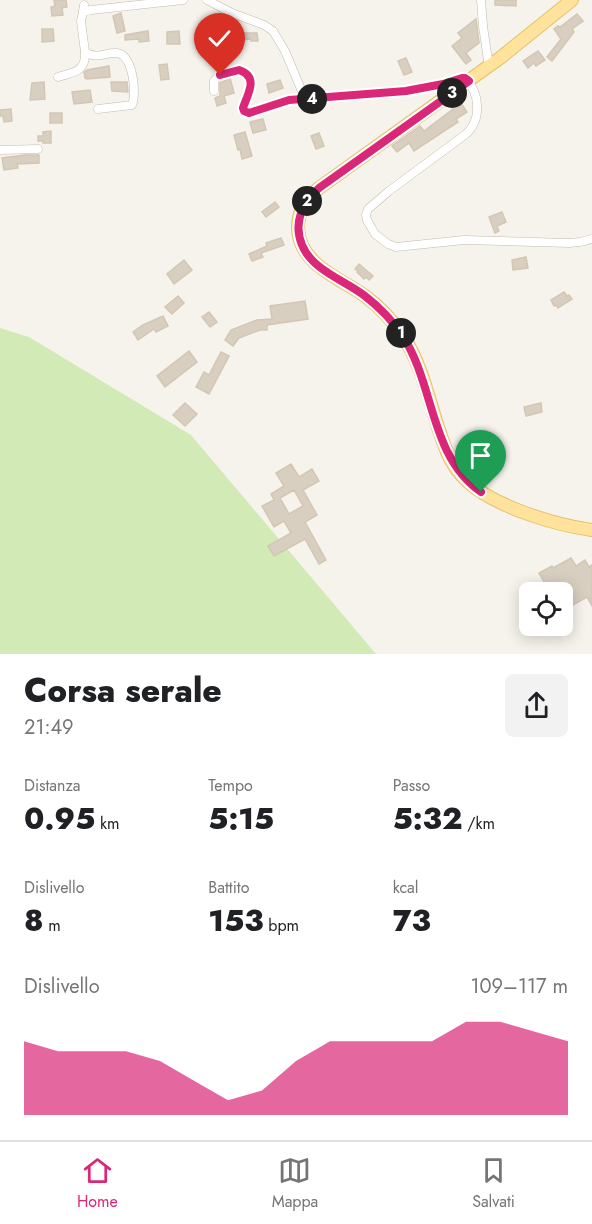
<!DOCTYPE html>
<html lang="it">
<head>
<meta charset="utf-8">
<style>
	:root { --surface:#fff; --page:#f2f2f2; --text:#202124; --muted:#757577; --line:#e0e0e0; --accent:#db2777 }
	body { margin:0; font-family:Jost,sans-serif; background:var(--page); color:var(--text); height:100vh; display:flex; flex-direction:column; font-size:22px; white-space:nowrap }
	* { box-sizing:border-box; margin:0 }
	p { font-size:20px; color:var(--muted) }
	.icon { flex:none; width:33px; height:33px; fill:none; stroke:currentColor; stroke-width:2; stroke-linecap:round; stroke-linejoin:round }
	.map { position:relative; height:654px; overflow:hidden }
	.drawer { display:flex; flex-direction:column; background:var(--surface); flex:1 }
	.drawer>* { flex:none }
	.tools { position:absolute; left:519px; top:582px; display:grid; gap:12px }
	.tools a { display:grid; place-items:center; width:54px; height:54px; border-radius:9px; background:var(--surface); box-shadow:0 3px 15px #0003; font-size:30px }
	.pin { position:absolute; display:grid; place-items:center; width:51px; height:51px; color:#fff; margin:-62px -26px; border-radius:50% 50% 50% 0; rotate:-45deg; box-shadow:0 0 6px #0007 }
	.pin .icon { rotate:45deg }
	.km { position:absolute; width:30px; height:30px; margin:-15px; border-radius:50%; background:#222; color:#fff; font-size:16px; line-height:30px; text-align:center }
	.round { display:grid; place-items:center; flex:none; width:63px; height:63px; border-radius:9px; background:var(--page) }
	.head { display:flex; align-items:center; justify-content:space-between; height:102px; padding:0 24px }
	h1 { font-size:33px; font-weight:800; line-height:45px }
	.stats { display:grid; grid-template-columns:repeat(3,1fr); gap:9px; height:102px; padding:6px 24px }
	.stats div { display:grid; align-content:center }
	.stats b { font-size:30px; font-weight:800 }
	.stats small { font-size:16px; font-weight:400 }
	.stats p { font-size:16px }
	.chart { height:168px; padding:12px 24px }
	.chart p { display:flex; justify-content:space-between }
	.chart svg { width:100%; height:108px; margin-top:6px; fill:var(--accent); opacity:.7 }
	.tabs { display:flex; justify-content:space-around; align-items:center; height:84px; border-top:2px solid var(--line); background:var(--surface); font-size:16px; color:var(--muted) }
	.tabs a { display:grid; justify-items:center; gap:3px }
	.tabs .active { color:var(--accent) }
	.map>svg:first-child { display:block }
	.green { fill:#d2eab5 }
	.building { fill:#d8cfc1; stroke:#d3c7b4; stroke-width:1.5; fill-rule:evenodd }
	.lines { fill:none; stroke-linecap:round; stroke-linejoin:round }
	.street-casing { stroke:#c2bbae; stroke-width:9 }
	.primary-casing { stroke:#e6c16a; stroke-width:14 }
	.street { stroke:#fff; stroke-width:8 }
	.primary { stroke:#ffe39c; stroke-width:12 }
	.route-casing { stroke:#fff; stroke-width:12 }
	.route { stroke:#db2777; stroke-width:8 }
</style>
</head>
<body>
<div class="map">
<svg width="592" height="654" viewBox="0 0 592 654">
	<rect width="100%" height="100%" fill="#f6f3ec"/>
	<path class="green" d="M 0,328 L 29,337 L 191,435 L 376,654 L 0,654 Z"/>
	<g class="building">
		<path d="M 54,0 L 66,0 L 67,7 L 62,8 L 63,15 L 52,16 L 51,7 L 55,6 Z"/>
		<path d="M 495,0 L 516,0 L 516,6 L 495,5 Z"/>
		<path d="M 121,13 L 125,31 L 117,33 L 113,16 Z"/>
		<path d="M 577,14 L 583,21 L 572,29 L 574,32 L 552,61 L 547,57 L 561,39 L 554,29 L 558,26 L 560,27 Z"/>
		<path d="M 476,19 L 479,43 L 466,53 L 471,60 L 466,64 L 452,46 L 462,38 L 458,33 Z"/>
		<path d="M 42,29 L 53,29 L 54,41 L 42,42 Z"/>
		<path d="M 148,31 L 149,41 L 139,42 L 139,39 L 125,40 L 125,35 Z"/>
		<path d="M 179,31 L 180,44 L 167,44 L 167,32 Z"/>
		<path d="M 232,33 L 257,33 L 258,41 L 251,41 L 251,39 L 233,41 Z"/>
		<path d="M 214,39 L 216,55 L 205,57 L 202,41 Z"/>
		<path d="M 538,51 L 545,60 L 536,66 L 534,63 L 528,68 L 523,61 Z"/>
		<path d="M 406,58 L 412,72 L 404,75 L 398,61 Z"/>
		<path d="M 167,64 L 169,79 L 161,80 L 159,65 Z"/>
		<path d="M 109,66 L 110,77 L 87,79 L 85,78 L 84,72 L 87,70 Z"/>
		<path d="M 230,78 L 234,93 L 224,96 L 226,103 L 217,106 L 215,98 L 220,96 L 220,83 Z"/>
		<path d="M 280,80 L 283,88 L 269,93 L 267,84 Z"/>
		<path d="M 44,82 L 45,99 L 30,100 L 32,83 Z"/>
		<path d="M 111,82 L 127,82 L 128,92 L 112,91 Z"/>
		<path d="M 90,90 L 92,102 L 74,104 L 72,92 Z"/>
		<path d="M 461,103 L 467,112 L 456,119 L 458,122 L 414,151 L 409,143 L 397,152 L 392,146 L 420,126 L 424,131 Z"/>
		<path d="M 11,109 L 12,121 L 4,122 L 3,116 L 0,116 L 0,110 Z"/>
		<rect x="50" y="113" width="12" height="10"/>
		<path d="M 263,119 L 266,130 L 253,133 L 250,122 Z"/>
		<path d="M 51,131 L 51,143 L 43,143 L 43,141 L 38,141 L 38,136 L 43,136 L 43,132 Z"/>
		<path d="M 245,132 L 252,156 L 242,159 L 240,149 L 238,150 L 234,135 Z"/>
		<path d="M 319,133 L 324,146 L 316,149 L 311,136 Z"/>
		<path d="M 25,155 L 39,155 L 39,163 L 17,164 L 18,168 L 4,170 L 2,158 Z"/>
		<path d="M 275,202 L 279,207 L 266,217 L 262,212 Z"/>
		<path d="M 502,212 L 506,222 L 497,226 L 499,231 L 495,233 L 489,217 Z"/>
		<path d="M 281,238 L 284,245 L 261,253 L 263,257 L 252,261 L 249,254 L 267,246 L 266,243 Z"/>
		<path d="M 526,257 L 528,268 L 513,270 L 512,260 Z"/>
		<path d="M 184,260 L 192,270 L 174,284 L 167,274 Z"/>
		<path d="M 359,264 L 373,276 L 369,280 L 366,277 L 364,279 L 357,272 L 358,271 L 355,269 Z"/>
		<path d="M 564,292 L 567,296 L 569,295 L 572,299 L 558,308 L 556,305 L 554,306 L 551,300 Z"/>
		<path d="M 178,296 L 184,303 L 172,314 L 165,307 Z"/>
		<path d="M 305,301 L 308,319 L 267,325 L 267,330 L 260,330 L 239,338 L 233,346 L 225,340 L 231,330 L 257,320 L 272,319 L 270,306 Z"/>
		<path d="M 209,312 L 217,322 L 210,327 L 202,317 Z"/>
		<path d="M 163,316 L 168,326 L 156,332 L 154,329 L 138,340 L 133,332 L 143,325 Z"/>
		<path d="M 189,351 L 197,362 L 165,387 L 157,376 Z"/>
		<path d="M 221,352 L 229,356 L 209,394 L 196,387 L 204,372 L 209,375 Z"/>
		<path d="M 185,403 L 197,414 L 185,426 L 173,415 Z"/>
		<path d="M 541,403 L 542,412 L 526,416 L 524,407 Z"/>
		<path d="M 291,464 L 299,477 L 312,469 L 319,481 L 303,490 L 317,515 L 305,522 L 326,560 L 319,564 L 305,539 L 274,556 L 268,546 L 291,533 L 284,521 L 274,527 L 262,506 L 274,500 L 271,494 L 284,486 L 276,473 ZM 294,490 L 303,506 L 289,514 L 280,498 Z"/>
		<path d="M 571,558 L 576,566 L 585,560 L 589,567 L 592,565 L 592,606 L 587,597 L 562,611 L 562,592 L 550,592 L 539,573 L 552,566 L 553,568 Z"/>
	</g>
	<g class="lines">
		<defs>
			<g id="street">
				<path d="M 207,0 L 232,13 L 264,25 L 273,31 L 285,51 L 301,89 L 309,99"/>
				<path d="M 481,0 L 483,26 L 489,67"/>
				<path d="M 84,5 L 83,12 L 91,10 L 183,0"/>
				<path d="M 83,12 L 81,21 L 85,52 C 97,60 105,52 117,53 C 133,55 137,93 132,105 L 98,109"/>
				<path d="M 58,77 C 74,72 86,72 85,52"/>
				<path d="M 214,91 L 214,81 C 220,72 235,69 245,73 C 256,87 247,94 243,108 L 244,111 L 250,113 L 289,100 L 406,91 L 443,84 L 459,78 L 465,78 C 480,92 482,120 466,134 L 389,191 L 368,209 L 366,215 L 367,220 L 375,234 L 388,244 L 396,247 L 464,240 L 569,243 L 580,242 L 592,239"/>
				<path d="M 0,150 L 38,149"/>
			</g>
			<path id="primary" d="M 572,0 L 500,58 L 319,188 C 307,198 298,211 298,227 C 298,264 340,278 365,296 C 380,307 393,321 403,336 C 426,371 431,414 447,452 C 452,464 459,474 468,482 C 496,507 555,525 592,530"/>
		</defs>
		<use href="#street" class="street-casing"/>
		<use href="#primary" class="primary-casing"/>
		<use href="#street" class="street"/>
		<use href="#primary" class="primary"/>
	</g>
	<g class="lines">
		<defs>
			<path id="route" d="M 220,75 L 239,70 C 260,77 247,95 243,108 L 244,111 L 249,113 L 289,100 L 406,91 L 443,84 L 462,78 L 465,78 L 469,81 L 319,188 C 302,203 293,223 302,245 C 312,270 344,280 365,296 C 379,307 392,320 402,335 C 435,384 429,456 481,492"/>
		</defs>
		<use href="#route" class="route-casing"/>
		<use href="#route" class="route"/>
	</g>
</svg>
<div class="tools">
<a><svg class="icon" aria-label="locate" viewBox="0 0 24 24"><circle cx="12" cy="12" r="6"/><path d="M12 2v4M12 18v4M2 12h4M18 12h4"/></svg></a>
</div>
<div class="pin" style="left:481px;top:492px;background:#1e9e55"><svg class="icon" aria-label="arrive" viewBox="0 0 24 24"><path d="M6 21V4h12l-3 4 3 4H6"/></svg></div>
<div class="pin" style="left:220px;top:75px;background:#d93025"><svg class="icon" aria-label="check" viewBox="0 0 24 24"><path d="M5 12l5 5 9-10"/></svg></div>
<b class="km" style="left:401px;top:333px">1</b>
<b class="km" style="left:307px;top:201px">2</b>
<b class="km" style="left:452px;top:93px">3</b>
<b class="km" style="left:312px;top:99px">4</b>
</div>
<section class="drawer">
<div class="head"><div><h1>Corsa serale</h1><p>21:49</p></div><a class="round"><svg class="icon" aria-label="share" viewBox="0 0 24 24"><path d="M12 15V3M7 8l5-5 5 5M5 13v7h14v-7"/></svg></a></div>
<div class="stats">
<div><p>Distanza</p><b>0.95<small> km</small></b></div>
<div><p>Tempo</p><b>5:15</b></div>
<div><p>Passo</p><b>5:32<small> /km</small></b></div>
</div>
<div class="stats">
<div><p>Dislivello</p><b>8<small> m</small></b></div>
<div><p>Battito</p><b>153<small> bpm</small></b></div>
<div><p>kcal</p><b>73</b></div>
</div>
<div class="chart"><p><span>Dislivello</span>109–117 m</p>
<svg viewBox="0 0 160 44" preserveAspectRatio="none"><path d="M0 44V14L10 18L20 18L30 18L40 22L50 30L60 38L70 34L80 22L90 14L100 14L110 14L120 14L130 6L140 6L150 10L160 14V44z"/></svg>
</div>
</section>
<nav class="tabs">
<a class="active"><svg class="icon" aria-label="home" viewBox="0 0 24 24"><path d="M3 11l9-7 9 7M6 9v11h12V9"/></svg>Home</a>
<a><svg class="icon" aria-label="map" viewBox="0 0 24 24"><path d="M3 6l6-2 6 2 6-2v14l-6 2-6-2-6 2zM9 4v14M15 6v14"/></svg>Mappa</a>
<a><svg class="icon" aria-label="saved" viewBox="0 0 24 24"><path d="M7 4h10v16l-5-4-5 4z"/></svg>Salvati</a>
</nav>
</body>
</html>
